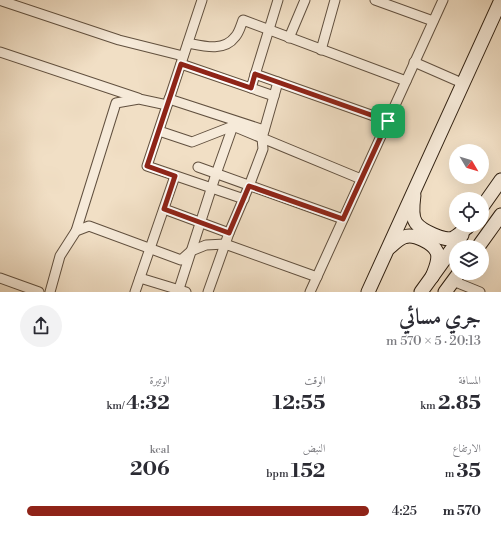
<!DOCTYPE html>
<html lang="ar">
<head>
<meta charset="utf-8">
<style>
	:root { --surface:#fff; --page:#f2f2f3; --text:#2b2b33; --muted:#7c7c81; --accent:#8f2418 }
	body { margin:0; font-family:"Libre Bodoni",Amiri,serif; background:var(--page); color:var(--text); direction:rtl; height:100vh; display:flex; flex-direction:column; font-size:15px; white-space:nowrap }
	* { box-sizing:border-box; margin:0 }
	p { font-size:13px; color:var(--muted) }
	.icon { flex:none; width:22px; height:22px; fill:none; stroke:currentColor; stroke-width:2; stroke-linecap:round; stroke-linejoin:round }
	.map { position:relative; height:292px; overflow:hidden; direction:ltr }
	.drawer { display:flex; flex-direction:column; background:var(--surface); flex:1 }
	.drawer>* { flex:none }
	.needle { width:26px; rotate:128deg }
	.buttons { position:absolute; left:449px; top:144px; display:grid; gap:8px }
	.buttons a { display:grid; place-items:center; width:40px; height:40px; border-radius:50%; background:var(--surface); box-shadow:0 4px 16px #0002; font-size:20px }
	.pin { position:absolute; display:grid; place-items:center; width:34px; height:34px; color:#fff; margin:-17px; border-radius:8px; box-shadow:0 2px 6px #0006 }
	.round { display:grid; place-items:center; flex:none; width:42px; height:42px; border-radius:21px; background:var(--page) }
	.head { display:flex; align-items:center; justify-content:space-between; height:68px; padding:0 20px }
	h1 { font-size:22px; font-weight:700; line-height:30px }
	.stats { display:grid; grid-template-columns:repeat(3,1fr); gap:6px; height:68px; padding:4px 20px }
	.stats div { display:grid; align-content:center }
	.stats b { font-size:20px; font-weight:700 }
	.stats small { font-size:11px; font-weight:400 }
	.stats p { font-size:11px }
	ul { padding:0 20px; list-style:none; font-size:13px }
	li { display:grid; grid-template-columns:64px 48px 1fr; align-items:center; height:30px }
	li i { height:10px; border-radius:5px; background:var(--accent) }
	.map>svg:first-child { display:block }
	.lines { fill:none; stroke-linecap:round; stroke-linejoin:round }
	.street-casing { stroke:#61503f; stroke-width:11 }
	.secondary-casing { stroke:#312112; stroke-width:15 }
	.street { stroke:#f6ead9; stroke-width:9 }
	.secondary { stroke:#f6ead9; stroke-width:13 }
	.route-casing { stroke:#fff; stroke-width:8 }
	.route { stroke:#8f2418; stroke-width:5 }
</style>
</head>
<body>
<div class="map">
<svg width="501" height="292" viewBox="0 0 501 292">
	<rect width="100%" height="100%" fill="#f1dfc5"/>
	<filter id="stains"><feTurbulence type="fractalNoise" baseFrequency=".005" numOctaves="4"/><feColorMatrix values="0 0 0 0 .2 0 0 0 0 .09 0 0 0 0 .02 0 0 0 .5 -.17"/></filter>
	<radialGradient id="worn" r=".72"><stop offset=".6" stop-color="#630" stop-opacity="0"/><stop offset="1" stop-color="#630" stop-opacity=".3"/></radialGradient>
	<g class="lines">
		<defs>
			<g id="street">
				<path d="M 202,0 L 147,166 L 244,199"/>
				<path d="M 375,0 L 433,21"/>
				<path d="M 2,1 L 119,40 L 183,56"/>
				<path d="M 289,38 L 305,0"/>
				<path d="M 188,43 C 203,46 224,52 235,37 C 239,33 241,25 243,20 L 406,81"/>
				<path d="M 321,50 L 335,0"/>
				<path d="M 0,52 L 138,98"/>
				<path d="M 414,62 L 462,83"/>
				<path d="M 181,64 L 274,96"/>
				<path d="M 255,74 L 388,121"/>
				<path d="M 251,88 L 278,0"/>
				<path d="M 169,99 L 264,130"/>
				<path d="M 159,131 L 192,142 L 233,126 L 361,179"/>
				<path d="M 198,167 L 343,219"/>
				<path d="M 164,209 L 229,233"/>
				<path d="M 76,231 L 116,103 L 139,99 L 167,105"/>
				<path d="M 0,278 L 39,292"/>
				<path d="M 140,278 L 186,292"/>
				<path d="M 453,281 L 480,292"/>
				<path d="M 50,292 L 60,256 L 76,231 L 89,226 L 181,260 L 191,251 L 206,245 L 225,244 L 317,277"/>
				<path d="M 135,292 L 175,176"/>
				<path d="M 178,292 L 216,174 L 233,126"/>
				<path d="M 208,292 L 229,233 L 249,186 L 263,149 L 262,138 L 278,82"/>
				<path d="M 310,292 L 443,0"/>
			</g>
			<g id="secondary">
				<path d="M 414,195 C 413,203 411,216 416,223 C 421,230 445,242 453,238 C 458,236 463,230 468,227"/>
				<path d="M 482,207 L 501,180"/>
				<path d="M 478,247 L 501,215"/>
				<path d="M 389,248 C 394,244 398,239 404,237 C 414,233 433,243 437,252 C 440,260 435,269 432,277"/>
				<path d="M 368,292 L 501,0"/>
				<path d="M 421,292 L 462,235"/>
				<path d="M 445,292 L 459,273"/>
			</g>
		</defs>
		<use href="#street" class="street-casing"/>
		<use href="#secondary" class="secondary-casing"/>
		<use href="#street" class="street"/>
		<use href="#secondary" class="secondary"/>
	</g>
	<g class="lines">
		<defs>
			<path id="route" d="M 181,64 L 251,88 L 255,74 L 388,121 L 343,219 L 249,186 L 229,233 L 164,209 L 175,176 L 147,166 Z"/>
		</defs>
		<use href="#route" class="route-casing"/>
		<use href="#route" class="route"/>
	</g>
	<rect width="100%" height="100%" filter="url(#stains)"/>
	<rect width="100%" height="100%" fill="url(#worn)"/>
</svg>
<div class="buttons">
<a><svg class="needle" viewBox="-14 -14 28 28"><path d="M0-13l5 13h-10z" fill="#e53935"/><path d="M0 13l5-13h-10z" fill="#7c7c81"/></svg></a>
<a><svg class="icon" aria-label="locate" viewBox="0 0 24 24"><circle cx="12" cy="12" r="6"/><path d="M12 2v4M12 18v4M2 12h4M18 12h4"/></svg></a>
<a><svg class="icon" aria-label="layers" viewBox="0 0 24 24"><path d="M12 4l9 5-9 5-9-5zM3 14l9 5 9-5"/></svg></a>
</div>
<div class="pin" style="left:388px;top:121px;background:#1e9e55"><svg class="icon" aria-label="arrive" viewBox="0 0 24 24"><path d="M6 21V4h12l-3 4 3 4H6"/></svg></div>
</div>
<section class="drawer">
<div class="head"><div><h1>جري مسائي</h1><p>20:13 · 5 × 570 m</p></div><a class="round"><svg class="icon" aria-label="share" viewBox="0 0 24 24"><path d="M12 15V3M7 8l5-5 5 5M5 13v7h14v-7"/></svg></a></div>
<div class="stats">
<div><p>المسافة</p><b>2.85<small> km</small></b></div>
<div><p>الوقت</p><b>12:55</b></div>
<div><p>الوتيرة</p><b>4:32<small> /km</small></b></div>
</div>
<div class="stats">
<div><p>الارتفاع</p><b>35<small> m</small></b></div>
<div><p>النبض</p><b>152<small> bpm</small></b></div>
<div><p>kcal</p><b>206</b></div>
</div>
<ul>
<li><b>570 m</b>4:25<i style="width:98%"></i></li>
</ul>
</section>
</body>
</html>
